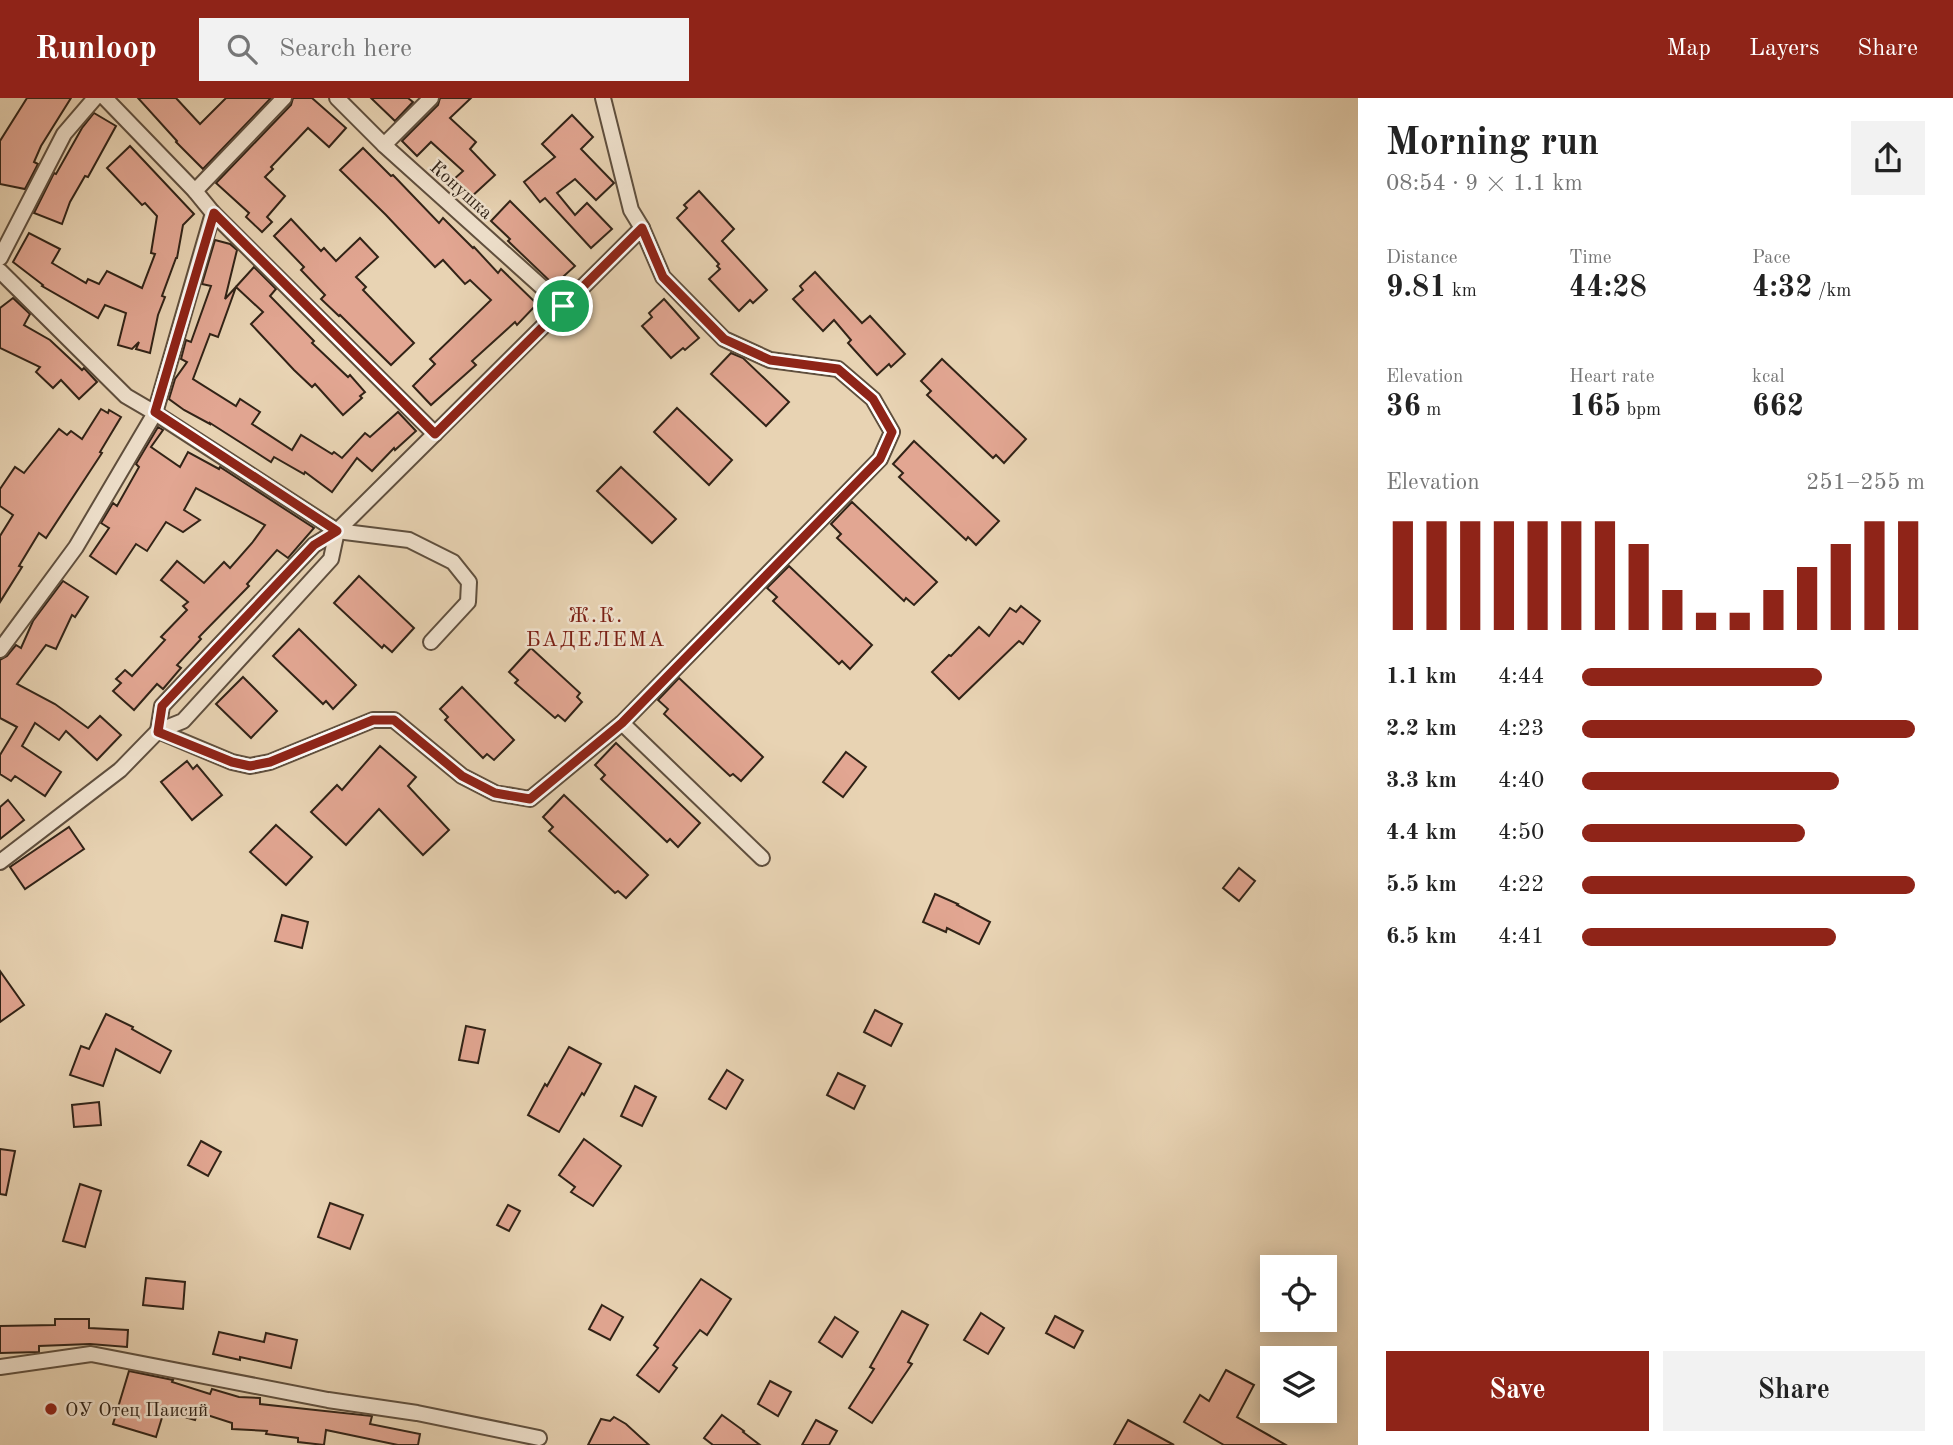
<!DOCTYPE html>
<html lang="en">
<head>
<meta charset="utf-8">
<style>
	:root { --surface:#fff; --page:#f2f2f2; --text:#222; --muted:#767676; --accent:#8f2418 }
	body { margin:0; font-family:"Old Standard TT",serif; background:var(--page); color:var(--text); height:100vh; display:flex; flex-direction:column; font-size:26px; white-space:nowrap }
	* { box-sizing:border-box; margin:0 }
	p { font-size:23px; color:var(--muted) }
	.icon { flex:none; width:38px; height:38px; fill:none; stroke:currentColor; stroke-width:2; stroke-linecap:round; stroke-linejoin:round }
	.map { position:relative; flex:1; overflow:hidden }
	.panel { display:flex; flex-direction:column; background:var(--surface); width:595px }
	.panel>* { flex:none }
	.tools { position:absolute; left:1260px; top:1157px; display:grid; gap:14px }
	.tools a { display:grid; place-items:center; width:77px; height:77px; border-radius:0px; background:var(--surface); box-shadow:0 4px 18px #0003; font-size:35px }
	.pin { position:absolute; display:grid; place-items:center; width:60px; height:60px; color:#fff; margin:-30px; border:4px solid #fff; border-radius:50%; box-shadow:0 2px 7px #0007 }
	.round { display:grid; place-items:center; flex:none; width:74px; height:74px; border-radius:0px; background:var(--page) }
	.overview { display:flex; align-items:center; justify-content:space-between; height:119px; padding:0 28px }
	h1 { font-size:38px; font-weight:600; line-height:52px }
	.figures { display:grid; grid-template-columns:repeat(3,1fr); gap:10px; height:119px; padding:7px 28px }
	.figures div { display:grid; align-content:center }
	.figures b { font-size:30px; font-weight:600 }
	.figures small { font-size:19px; font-weight:400 }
	.figures p { font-size:19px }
	.chart { height:196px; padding:14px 28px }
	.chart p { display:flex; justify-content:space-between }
	.chart svg { width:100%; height:126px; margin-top:7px; stroke:var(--accent); stroke-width:6 }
	.primary-button { display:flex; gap:14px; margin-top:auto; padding:14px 28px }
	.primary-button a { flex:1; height:80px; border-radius:0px; background:var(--accent); color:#fff; font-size:28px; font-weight:600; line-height:80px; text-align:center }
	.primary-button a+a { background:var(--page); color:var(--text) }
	ul { padding:0 28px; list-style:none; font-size:23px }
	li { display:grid; grid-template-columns:112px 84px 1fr; align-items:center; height:52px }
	li i { height:18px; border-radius:9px; background:var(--accent) }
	header { display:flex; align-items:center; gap:42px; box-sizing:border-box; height:98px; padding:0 35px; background:var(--accent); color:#fff }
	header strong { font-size:33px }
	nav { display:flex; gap:38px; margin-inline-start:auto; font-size:24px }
	.search { width:490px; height:63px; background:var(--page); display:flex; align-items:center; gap:18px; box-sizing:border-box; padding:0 24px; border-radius:0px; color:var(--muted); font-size:26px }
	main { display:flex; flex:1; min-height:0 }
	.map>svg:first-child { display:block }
	.building { fill:#e2a692; stroke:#312317; stroke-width:2 }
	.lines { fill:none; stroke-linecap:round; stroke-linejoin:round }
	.street-casing { stroke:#5f4f3e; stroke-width:18 }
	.street { stroke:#f0e2ce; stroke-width:14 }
	.route-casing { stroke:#fff; stroke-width:14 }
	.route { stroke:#8f2418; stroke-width:9 }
	.poi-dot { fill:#8f2418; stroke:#f0e2ce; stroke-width:2.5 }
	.labels { text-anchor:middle; stroke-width:5; stroke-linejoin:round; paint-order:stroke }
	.street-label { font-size:19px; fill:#312317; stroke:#f0e2ce }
	.poi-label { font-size:19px; fill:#312317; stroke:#f0e2ce; text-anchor:start }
	.neighbourhood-label { font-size:21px; letter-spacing:2px; fill:#7a1f14; stroke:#f0e2ce }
</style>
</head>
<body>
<header>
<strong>Runloop</strong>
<div class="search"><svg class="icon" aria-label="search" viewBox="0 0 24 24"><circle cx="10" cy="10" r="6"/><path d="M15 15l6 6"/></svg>Search here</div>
<nav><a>Map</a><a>Layers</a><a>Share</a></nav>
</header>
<main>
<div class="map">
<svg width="1358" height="1347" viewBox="0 0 1358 1347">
	<rect width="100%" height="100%" fill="#e8d3b3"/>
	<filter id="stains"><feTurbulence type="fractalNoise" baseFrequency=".00286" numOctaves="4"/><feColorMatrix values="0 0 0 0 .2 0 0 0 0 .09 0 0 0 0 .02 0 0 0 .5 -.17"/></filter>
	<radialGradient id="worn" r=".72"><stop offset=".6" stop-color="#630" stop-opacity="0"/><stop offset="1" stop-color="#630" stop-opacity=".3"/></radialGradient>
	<g class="building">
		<path d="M 27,0 L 71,0 L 41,48 L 34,64 L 38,66 L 25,91 L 0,86 L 0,43 Z"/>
		<path d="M 138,0 L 176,0 L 200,26 L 226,0 L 271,0 L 203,71 L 176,44 L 177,43 Z"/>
		<path d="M 293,0 L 312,0 L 346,30 L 329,49 L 308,30 L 271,69 L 273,71 L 265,79 L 285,98 L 267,119 L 272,124 L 262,134 L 246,119 L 249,115 L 216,85 L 291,7 Z"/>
		<path d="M 371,0 L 408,0 L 413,4 L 395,23 Z"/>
		<path d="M 440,0 L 471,0 L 450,20 L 476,44 L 470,51 L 495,77 L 470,100 L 453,82 L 463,73 L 431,44 L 417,58 L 402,43 L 438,7 Z"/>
		<path d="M 94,15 L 116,28 L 88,79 L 85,78 L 70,104 L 62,126 L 34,115 L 54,75 L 56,76 L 82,30 Z"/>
		<path d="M 572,17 L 593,39 L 581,51 L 614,85 L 596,102 L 575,81 L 557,95 L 575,117 L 587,105 L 612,131 L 591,150 L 545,100 L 540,104 L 524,84 L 555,59 L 542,46 Z"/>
		<path d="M 130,48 L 194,116 L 183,127 L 177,160 L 176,160 L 162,198 L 165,199 L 158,217 L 150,255 L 136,251 L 139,244 L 132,251 L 118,247 L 126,215 L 105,207 L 98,220 L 42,188 L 43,187 L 13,164 L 29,135 L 60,151 L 52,165 L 86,185 L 88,181 L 99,186 L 107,173 L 142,190 L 155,156 L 151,155 L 157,118 L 145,105 L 142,107 L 107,70 Z"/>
		<path d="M 363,50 L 391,78 L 393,77 L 439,125 L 443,120 L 473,150 L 474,149 L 498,175 L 501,171 L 537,206 L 517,227 L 515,224 L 472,263 L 476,267 L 431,307 L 413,288 L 435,266 L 430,261 L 491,202 L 470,182 L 465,186 L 443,162 L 435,169 L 386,117 L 340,72 Z"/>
		<path d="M 699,93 L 734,131 L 722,143 L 767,192 L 753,205 L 750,202 L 739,213 L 709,181 L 720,171 L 717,168 L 719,166 L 677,120 L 687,110 L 684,107 Z"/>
		<path d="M 510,103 L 575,168 L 554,187 L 508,143 L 510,141 L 491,123 Z"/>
		<path d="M 291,121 L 321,153 L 324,150 L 336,163 L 360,140 L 378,159 L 356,179 L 366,189 L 363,192 L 414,245 L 391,267 L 340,217 L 339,218 L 321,201 L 325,197 L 301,172 L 304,169 L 274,138 Z"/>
		<path d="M 215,142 L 230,146 L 237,152 L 225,201 L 254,169 L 276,191 L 270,198 L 314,243 L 312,245 L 348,279 L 350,277 L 365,294 L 360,298 L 362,300 L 343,317 L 315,286 L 312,289 L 294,272 L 251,226 L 263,214 L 236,189 L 218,239 L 210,236 L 193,281 L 236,308 L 240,301 L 260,314 L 252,326 L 292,352 L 301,337 L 332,356 L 334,354 L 342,360 L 365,335 L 370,339 L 398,314 L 416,333 L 395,352 L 394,350 L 372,373 L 357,360 L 332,394 L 305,374 L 304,376 L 274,359 L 271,364 L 210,325 L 210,326 L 184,312 L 169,301 L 175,281 L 187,264 L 181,261 L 186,242 L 191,244 L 211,188 L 202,186 Z"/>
		<path d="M 815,174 L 862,225 L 870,218 L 905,256 L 891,269 L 889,266 L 877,277 L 848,245 L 851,242 L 834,222 L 823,233 L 793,201 L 803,192 L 800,188 Z"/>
		<path d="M 13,200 L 30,216 L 24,227 L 50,242 L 82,272 L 84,270 L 97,284 L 79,301 L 61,282 L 53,290 L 36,274 L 40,269 L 0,250 L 0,210 Z"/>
		<path d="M 664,201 L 699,240 L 685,252 L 683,250 L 671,260 L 642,228 L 652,219 L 649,215 Z"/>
		<path d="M 731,255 L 743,260 L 789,304 L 766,328 L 711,276 Z"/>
		<path d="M 942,261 L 1026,341 L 1004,365 L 996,357 L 993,360 L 927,297 L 931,293 L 921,283 Z"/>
		<path d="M 677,310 L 732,362 L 709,387 L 654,334 Z"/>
		<path d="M 101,311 L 108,315 L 109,312 L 121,319 L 100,354 L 102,355 L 46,440 L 39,435 L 19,468 L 22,469 L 0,504 L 0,438 L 13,417 L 0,408 L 0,391 L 15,369 L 24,375 L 59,331 L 67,337 L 71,333 L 82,341 Z"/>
		<path d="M 158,329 L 163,332 L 151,349 L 180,369 L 188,354 L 219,371 L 220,369 L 314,430 L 288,460 L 277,452 L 247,486 L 249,488 L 199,539 L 201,541 L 177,567 L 181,570 L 163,591 L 157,586 L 134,612 L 113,593 L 121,585 L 116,581 L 125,572 L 132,578 L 165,542 L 161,539 L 187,512 L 183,508 L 188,504 L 161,482 L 177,463 L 204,485 L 224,464 L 230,470 L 252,445 L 265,427 L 196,390 L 184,412 L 200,422 L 183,434 L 166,424 L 147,453 L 136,446 L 116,476 L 90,458 L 109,430 L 101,425 L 113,405 L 117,408 L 139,369 L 136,366 Z"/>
		<path d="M 914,343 L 999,423 L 976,447 L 968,439 L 966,442 L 899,379 L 903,375 L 893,366 Z"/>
		<path d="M 621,369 L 676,421 L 652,445 L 597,393 Z"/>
		<path d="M 852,404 L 937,484 L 914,507 L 906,500 L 904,503 L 837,440 L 841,436 L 831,426 Z"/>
		<path d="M 789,468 L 872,547 L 850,571 L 842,563 L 839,566 L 773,503 L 777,499 L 767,490 Z"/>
		<path d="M 359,478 L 414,530 L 392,554 L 384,547 L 382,550 L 334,505 Z"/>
		<path d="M 63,483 L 88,499 L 75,519 L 72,517 L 56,551 L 46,547 L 17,586 L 55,606 L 88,630 L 100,618 L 121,637 L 97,662 L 66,633 L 59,642 L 35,625 L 22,648 L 61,674 L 45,698 L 15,678 L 11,683 L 0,676 L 0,657 L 17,629 L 0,620 L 0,562 L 7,558 L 16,547 L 21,550 L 33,523 Z"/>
		<path d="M 1021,508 L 1040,523 L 1023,546 L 1019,543 L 959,601 L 932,574 L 949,557 L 951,558 L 979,529 L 989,538 L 1010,510 L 1016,514 Z"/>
		<path d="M 299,531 L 356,587 L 333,611 L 326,603 L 323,606 L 273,558 Z"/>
		<path d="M 531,550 L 580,595 L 577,599 L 582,604 L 565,623 L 558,617 L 555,620 L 515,585 L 518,582 L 509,574 Z"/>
		<path d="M 243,579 L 277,613 L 251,640 L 216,606 Z"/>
		<path d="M 679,580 L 763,659 L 741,683 L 733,676 L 730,678 L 664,616 L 668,611 L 658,602 Z"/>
		<path d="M 462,589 L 514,642 L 494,662 L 487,656 L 483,660 L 445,622 L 448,619 L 440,611 Z"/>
		<path d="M 616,645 L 700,725 L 678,749 L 670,741 L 667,744 L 601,681 L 605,677 L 595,667 Z"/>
		<path d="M 380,648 L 416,679 L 408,688 L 449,732 L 423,757 L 379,711 L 346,747 L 311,714 L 337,687 L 342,692 Z"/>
		<path d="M 846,654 L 866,669 L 843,699 L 823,684 Z"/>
		<path d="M 187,663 L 193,671 L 197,667 L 222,697 L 192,722 L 161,684 Z"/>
		<path d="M 564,697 L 648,777 L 626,800 L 618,793 L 615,795 L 549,733 L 553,729 L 543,719 Z"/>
		<path d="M 8,702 L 24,722 L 0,741 L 0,709 Z"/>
		<path d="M 276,727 L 312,759 L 286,787 L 250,754 Z"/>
		<path d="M 69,729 L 84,751 L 25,791 L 10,769 Z"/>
		<path d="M 1239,770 L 1255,783 L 1239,803 L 1223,790 Z"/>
		<path d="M 935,796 L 958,806 L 957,807 L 990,824 L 979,846 L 947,830 L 946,834 L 923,824 Z"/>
		<path d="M 282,817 L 308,824 L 302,850 L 275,843 Z"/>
		<path d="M 0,873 L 24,907 L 0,924 Z"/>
		<path d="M 875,912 L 902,926 L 891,948 L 864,934 Z"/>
		<path d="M 106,916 L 133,929 L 132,931 L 171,953 L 160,975 L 116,951 L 103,988 L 70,977 L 81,948 L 89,951 Z"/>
		<path d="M 466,928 L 485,932 L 478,965 L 459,962 Z"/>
		<path d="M 569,949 L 601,966 L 584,997 L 582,995 L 559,1034 L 528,1017 L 545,986 L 547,988 Z"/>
		<path d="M 727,972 L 743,982 L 726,1011 L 709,1001 Z"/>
		<path d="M 838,975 L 865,988 L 854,1011 L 827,997 Z"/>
		<path d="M 635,988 L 656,999 L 642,1028 L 621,1018 Z"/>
		<path d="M 99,1004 L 101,1027 L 74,1029 L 72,1007 Z"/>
		<path d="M 584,1041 L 621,1068 L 593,1108 L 571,1094 L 575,1089 L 559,1077 Z"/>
		<path d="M 201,1043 L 221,1054 L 208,1078 L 188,1067 Z"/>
		<path d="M 0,1051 L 15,1053 L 6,1097 L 0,1096 Z"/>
		<path d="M 80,1086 L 101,1093 L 85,1149 L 63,1143 Z"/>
		<path d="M 330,1105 L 363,1117 L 350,1151 L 318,1139 Z"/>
		<path d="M 508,1107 L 520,1113 L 509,1133 L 497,1127 Z"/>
		<path d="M 146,1180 L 185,1184 L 183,1211 L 143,1207 Z"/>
		<path d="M 701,1181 L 731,1201 L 707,1237 L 700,1232 L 673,1267 L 677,1270 L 659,1294 L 637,1277 L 658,1250 L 654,1247 Z"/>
		<path d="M 602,1207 L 623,1219 L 610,1242 L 589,1231 Z"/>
		<path d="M 902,1213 L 928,1227 L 908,1264 L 912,1266 L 872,1325 L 849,1310 L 874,1271 L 870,1269 Z"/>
		<path d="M 981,1215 L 1004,1230 L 988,1256 L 964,1242 Z"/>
		<path d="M 1055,1218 L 1083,1233 L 1074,1250 L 1046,1235 Z"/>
		<path d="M 835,1219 L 858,1234 L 842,1259 L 819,1244 Z"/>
		<path d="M 55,1221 L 89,1221 L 89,1230 L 128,1232 L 127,1249 L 90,1246 L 39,1248 L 39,1254 L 0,1255 L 0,1228 L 55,1227 Z"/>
		<path d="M 219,1234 L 264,1244 L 266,1235 L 297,1242 L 291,1270 L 240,1259 L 240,1262 L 213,1256 Z"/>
		<path d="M 1226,1272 L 1254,1287 L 1237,1319 L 1286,1347 L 1224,1347 L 1184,1324 L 1200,1297 L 1209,1303 Z"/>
		<path d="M 129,1273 L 173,1282 L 172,1284 L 210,1296 L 212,1291 L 239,1299 L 260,1300 L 260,1306 L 372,1318 L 370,1326 L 420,1336 L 418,1347 L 398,1347 L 326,1332 L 324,1347 L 298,1344 L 298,1340 L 266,1336 L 267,1333 L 232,1331 L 232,1325 L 198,1314 L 195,1322 L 164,1313 L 156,1339 L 113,1326 Z"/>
		<path d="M 770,1283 L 791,1294 L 778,1318 L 758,1306 Z"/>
		<path d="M 722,1317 L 744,1333 L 743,1334 L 760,1347 L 713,1347 L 704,1340 Z"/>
		<path d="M 614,1319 L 626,1326 L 649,1347 L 588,1347 L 601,1321 L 610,1323 Z"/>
		<path d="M 816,1322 L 837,1333 L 829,1347 L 802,1347 Z"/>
		<path d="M 1128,1322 L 1174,1347 L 1114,1347 Z"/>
	</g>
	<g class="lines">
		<defs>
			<g id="street">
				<path d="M 105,0 L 195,93 L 213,115 L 435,336"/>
				<path d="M 337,0 L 384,47 L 563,208"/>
				<path d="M 384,47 L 431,0"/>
				<path d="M 195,93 L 284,0"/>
				<path d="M 0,160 L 64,36 L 95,0"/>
				<path d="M 0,173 L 126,298 L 155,315 L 337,433 L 409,442 L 453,464 L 469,484 L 468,504 L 431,544"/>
				<path d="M 0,552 L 76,449 L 155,315 L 213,115"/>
				<path d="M 622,625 L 762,760"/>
				<path d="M 158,633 L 232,664 L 250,668 L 270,664 L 373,622 L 394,622 L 462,678 L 495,695 L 530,701 L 622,625 L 880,361 L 892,334 L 873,301 L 838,271 L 770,262 L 724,241 L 663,179 L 642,130 L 631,112 L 603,0"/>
				<path d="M 158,633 L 162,608 L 314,447 L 337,433 L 642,130"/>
				<path d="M 0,764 L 120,672 L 158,633 L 183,623 L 331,461 L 337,433"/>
				<path d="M 0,1269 L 91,1256 L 328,1302 L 417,1315 L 539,1340"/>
			</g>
		</defs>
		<use href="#street" class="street-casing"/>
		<use href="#street" class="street"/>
	</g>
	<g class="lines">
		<defs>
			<path id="route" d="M 214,115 L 435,336 L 642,130 L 663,179 L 724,241 L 770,262 L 838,271 L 873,301 L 892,334 L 880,361 L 622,625 L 530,701 L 495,695 L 462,678 L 394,622 L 373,622 L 270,664 L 250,668 L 232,664 L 158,634 L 162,608 L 314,447 L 337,433 L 155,314 Z"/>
		</defs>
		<use href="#route" class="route-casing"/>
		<use href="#route" class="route"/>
	</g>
	<circle class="poi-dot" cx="51" cy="1311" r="7"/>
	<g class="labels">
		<g class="street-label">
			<text transform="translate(462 91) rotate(42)" y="7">Конушка</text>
		</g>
		<g class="poi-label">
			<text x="65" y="1318">ОУ Отец Паисий</text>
		</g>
		<g class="neighbourhood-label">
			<text x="596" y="524">Ж.К.<tspan x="596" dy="24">БАДЕЛЕМА</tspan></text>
		</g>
	</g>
	<rect width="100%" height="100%" filter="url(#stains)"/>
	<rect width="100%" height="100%" fill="url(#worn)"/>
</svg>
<div class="tools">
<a><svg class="icon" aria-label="locate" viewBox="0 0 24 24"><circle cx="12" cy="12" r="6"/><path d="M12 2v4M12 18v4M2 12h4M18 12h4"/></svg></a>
<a><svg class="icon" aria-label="layers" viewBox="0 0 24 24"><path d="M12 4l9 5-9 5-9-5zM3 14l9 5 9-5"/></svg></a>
</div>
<div class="pin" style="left:563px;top:208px;background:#1e9e55"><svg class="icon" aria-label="arrive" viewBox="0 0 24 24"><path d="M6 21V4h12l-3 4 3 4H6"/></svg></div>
</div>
<section class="panel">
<div class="overview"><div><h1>Morning run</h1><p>08:54 · 9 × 1.1 km</p></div><a class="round"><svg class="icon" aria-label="share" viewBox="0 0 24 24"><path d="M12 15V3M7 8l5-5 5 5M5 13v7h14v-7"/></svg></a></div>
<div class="figures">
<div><p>Distance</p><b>9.81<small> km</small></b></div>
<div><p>Time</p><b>44:28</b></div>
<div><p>Pace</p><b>4:32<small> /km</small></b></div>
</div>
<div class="figures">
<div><p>Elevation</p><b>36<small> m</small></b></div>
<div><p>Heart rate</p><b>165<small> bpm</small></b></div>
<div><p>kcal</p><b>662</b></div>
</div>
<div class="chart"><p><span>Elevation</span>251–255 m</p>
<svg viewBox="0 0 160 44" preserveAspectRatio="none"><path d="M5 44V6M15 44V6M25 44V6M35 44V6M45 44V6M55 44V6M65 44V6M75 44V14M85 44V30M95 44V38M105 44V38M115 44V30M125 44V22M135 44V14M145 44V6M155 44V6"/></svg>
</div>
<ul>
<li><b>1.1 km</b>4:44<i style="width:70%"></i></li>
<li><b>2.2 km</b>4:23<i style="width:97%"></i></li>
<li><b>3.3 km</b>4:40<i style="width:75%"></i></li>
<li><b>4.4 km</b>4:50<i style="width:65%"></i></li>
<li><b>5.5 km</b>4:22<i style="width:97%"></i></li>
<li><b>6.5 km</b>4:41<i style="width:74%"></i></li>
</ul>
<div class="primary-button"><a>Save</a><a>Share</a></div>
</section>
</main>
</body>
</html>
